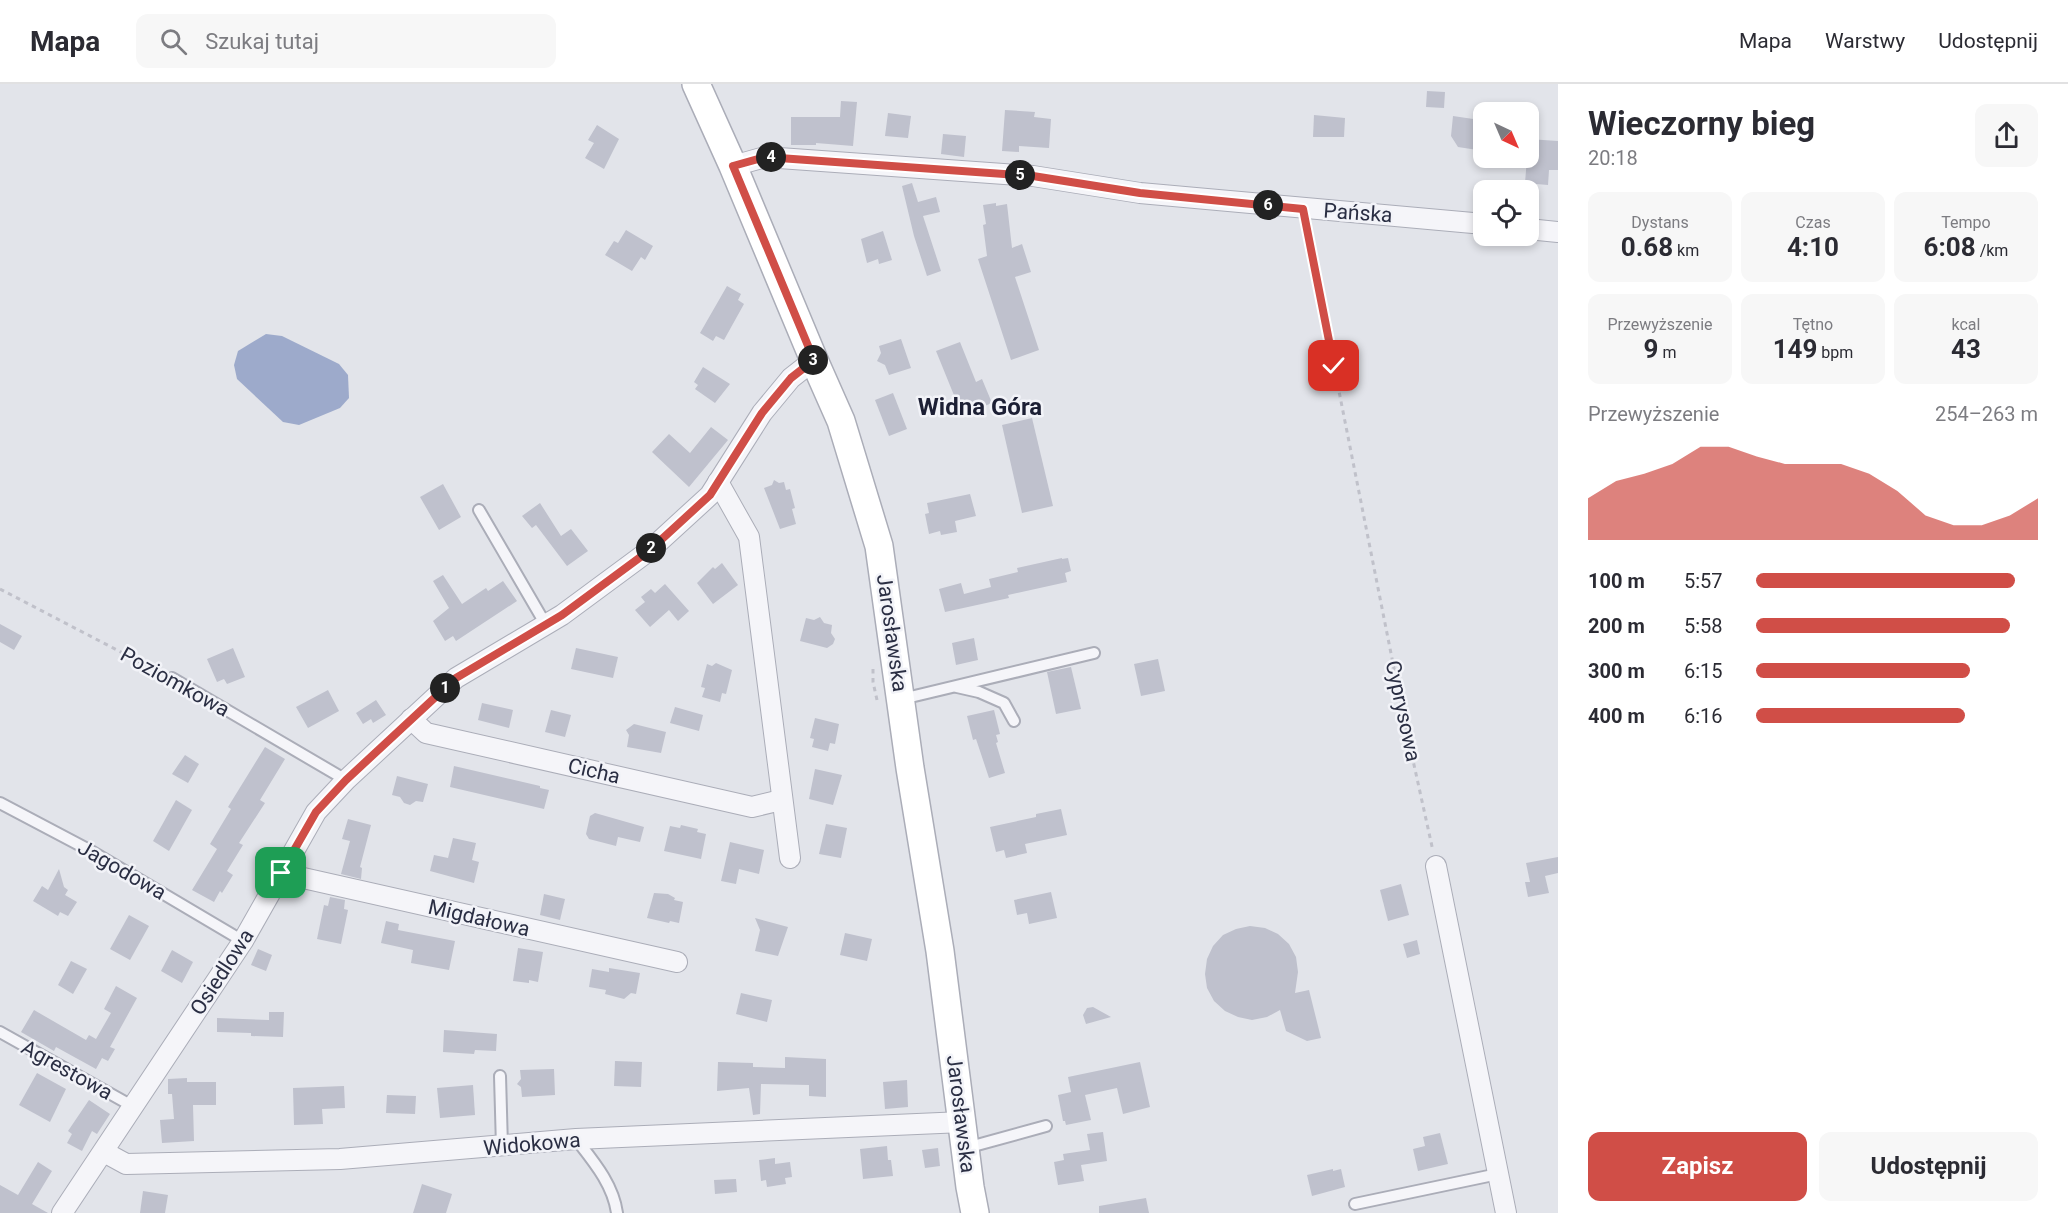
<!DOCTYPE html>
<html lang="pl">
<head>
<meta charset="utf-8">
<style>
	:root { --surface:#fff; --page:#f7f7f7; --text:#2b2b33; --muted:#7c7c81; --line:#e1e1e2; --accent:#d04e47 }
	body { margin:0; font-family:Roboto,sans-serif; background:var(--page); color:var(--text); height:100vh; display:flex; flex-direction:column; font-size:22px; white-space:nowrap }
	* { box-sizing:border-box; margin:0 }
	p { font-size:20px; color:var(--muted) }
	.icon { flex:none; width:33px; height:33px; fill:none; stroke:currentColor; stroke-width:2; stroke-linecap:round; stroke-linejoin:round }
	.map { position:relative; flex:1; overflow:hidden }
	.side { display:flex; flex-direction:column; background:var(--surface); width:510px }
	.side>* { flex:none }
	.needle { width:39px; rotate:136deg }
	.controls { position:absolute; left:1473px; top:18px; display:grid; gap:12px }
	.controls a { display:grid; place-items:center; width:66px; height:66px; border-radius:12px; background:var(--surface); box-shadow:0 3px 9px #0003; font-size:30px }
	.pin { position:absolute; display:grid; place-items:center; width:51px; height:51px; color:#fff; margin:-26px; border-radius:12px; box-shadow:0 3px 9px #0006 }
	.km { position:absolute; width:30px; height:30px; margin:-15px; border-radius:50%; background:#222; color:#fff; font-size:16px; line-height:30px; text-align:center }
	.round { display:grid; place-items:center; flex:none; width:63px; height:63px; border-radius:12px; background:var(--page) }
	.head { display:flex; align-items:center; justify-content:space-between; height:102px; padding:0 30px }
	h1 { font-size:33px; font-weight:700; line-height:45px }
	.metrics { display:grid; grid-template-columns:repeat(3,1fr); gap:9px; height:102px; padding:6px 30px }
	.metrics div { display:grid; align-content:center; border-radius:12px; background:var(--page); text-align:center }
	.metrics b { font-size:26px; font-weight:700 }
	.metrics small { font-size:16px; font-weight:400 }
	.metrics p { font-size:16px }
	.chart { height:168px; padding:12px 30px }
	.chart p { display:flex; justify-content:space-between }
	.chart svg { width:100%; height:108px; margin-top:6px; fill:var(--accent); opacity:.7 }
	.button { display:flex; gap:12px; margin-top:auto; padding:12px 30px }
	.button a { flex:1; height:69px; border-radius:12px; background:var(--accent); color:#fff; font-size:24px; font-weight:700; line-height:69px; text-align:center }
	.button a+a { background:var(--page); color:var(--text) }
	ul { padding:0 30px; list-style:none; font-size:20px }
	li { display:grid; grid-template-columns:96px 72px 1fr; align-items:center; height:45px }
	li i { height:15px; border-radius:8px; background:var(--accent) }
	header { display:flex; align-items:center; gap:36px; box-sizing:border-box; height:84px; padding:0 30px; background:var(--surface); border-bottom:2px solid var(--line) }
	header strong { font-size:28px }
	nav { display:flex; gap:33px; margin-inline-start:auto; font-size:21px }
	.search { width:420px; height:54px; background:var(--page); display:flex; align-items:center; gap:15px; box-sizing:border-box; padding:0 21px; border-radius:12px; color:var(--muted); font-size:22px }
	main { display:flex; flex:1; min-height:0 }
	.map>svg:first-child { display:block }
	.water { fill:#9daacb }
	.building { fill:#bfc1cd }
	.lines { fill:none; stroke-linecap:round; stroke-linejoin:round }
	.lane-casing { stroke:#abadb8; stroke-width:14 }
	.street-casing { stroke:#abadb8; stroke-width:22 }
	.secondary-casing { stroke:#abadb8; stroke-width:30 }
	.path { stroke:#c0c1ca; stroke-width:3; stroke-dasharray:4.5 4.5; stroke-linecap:butt }
	.lane { stroke:#f5f5f9; stroke-width:10 }
	.street { stroke:#f5f5f9; stroke-width:20 }
	.secondary { stroke:#fff; stroke-width:27 }
	.route-casing { stroke:#fff; stroke-width:12 }
	.route { stroke:#d04e47; stroke-width:8 }
	.labels { text-anchor:middle; stroke-width:5; stroke-linejoin:round; paint-order:stroke }
	.street-label { font-size:21px; fill:#2a2e43; stroke:#f2f3f8 }
	.quarter-label { font-size:24px; font-weight:bold; fill:#1c1f34; stroke:#f2f3f8 }
</style>
</head>
<body>
<header>
<strong>Mapa</strong>
<div class="search"><svg class="icon" aria-label="search" viewBox="0 0 24 24"><circle cx="10" cy="10" r="6"/><path d="M15 15l6 6"/></svg>Szukaj tutaj</div>
<nav><a>Mapa</a><a>Warstwy</a><a>Udostępnij</a></nav>
</header>
<main>
<div class="map">
<svg width="1558" height="1129" viewBox="0 0 1558 1129">
	<rect width="100%" height="100%" fill="#e2e4ea"/>
	<path class="water" d="M 266,250 L 282,252 L 339,280 L 348,291 L 349,314 L 340,324 L 299,341 L 283,338 L 237,295 L 234,281 L 238,267 Z"/>
	<g class="building">
		<path d="M 1427,7 L 1445,8 L 1444,24 L 1426,23 Z"/>
		<path d="M 841,17 L 857,18 L 853,62 L 816,59 L 816,61 L 791,61 L 791,33 L 840,33 Z"/>
		<path d="M 1005,26 L 1035,28 L 1034,33 L 1051,35 L 1049,64 L 1019,62 L 1019,68 L 1002,67 Z"/>
		<path d="M 888,29 L 911,32 L 908,54 L 885,52 Z"/>
		<path d="M 1314,31 L 1345,34 L 1344,53 L 1313,53 Z"/>
		<path d="M 1453,32 L 1480,36 L 1479,44 L 1484,45 L 1484,67 L 1458,63 L 1451,52 Z"/>
		<path d="M 597,41 L 619,55 L 604,85 L 585,74 L 594,59 L 588,56 Z"/>
		<path d="M 943,50 L 966,52 L 964,73 L 941,70 Z"/>
		<path d="M 1528,55 L 1558,57 L 1558,86 L 1549,86 L 1548,101 L 1525,99 L 1527,74 L 1528,74 Z"/>
		<path d="M 912,99 L 918,118 L 936,113 L 940,128 L 923,132 L 941,187 L 927,192 L 914,152 L 902,102 Z"/>
		<path d="M 996,119 L 996,122 L 1007,120 L 1012,164 L 1022,160 L 1031,188 L 1015,193 L 1039,266 L 1011,276 L 978,175 L 987,172 L 983,141 L 986,140 L 983,121 Z"/>
		<path d="M 626,146 L 653,162 L 645,176 L 641,173 L 632,187 L 605,171 L 614,157 L 618,159 Z"/>
		<path d="M 883,147 L 892,176 L 879,180 L 878,175 L 867,179 L 861,155 Z"/>
		<path d="M 727,202 L 741,210 L 738,216 L 744,220 L 724,256 L 716,252 L 713,257 L 700,249 Z"/>
		<path d="M 901,255 L 911,284 L 889,291 L 885,281 L 877,277 L 881,269 L 879,262 Z"/>
		<path d="M 960,258 L 976,298 L 982,295 L 992,319 L 962,331 L 936,267 Z"/>
		<path d="M 703,283 L 730,300 L 715,319 L 695,305 L 698,301 L 694,298 Z"/>
		<path d="M 893,309 L 907,345 L 889,352 L 875,316 Z"/>
		<path d="M 1032,334 L 1053,422 L 1022,429 L 1002,341 Z"/>
		<path d="M 711,343 L 728,356 L 689,403 L 652,368 L 669,350 L 690,369 Z"/>
		<path d="M 774,396 L 779,399 L 784,398 L 786,406 L 790,405 L 795,424 L 792,425 L 796,440 L 780,445 L 764,404 L 772,401 Z"/>
		<path d="M 443,400 L 461,433 L 439,446 L 420,413 Z"/>
		<path d="M 970,410 L 976,432 L 955,437 L 957,448 L 941,451 L 940,447 L 929,450 L 925,430 L 929,429 L 927,419 Z"/>
		<path d="M 540,419 L 561,452 L 571,445 L 588,467 L 567,482 L 536,441 L 532,444 L 522,432 Z"/>
		<path d="M 1062,474 L 1062,475 L 1068,474 L 1071,487 L 1065,489 L 1067,498 L 1008,511 L 1009,514 L 945,528 L 939,505 L 961,499 L 964,510 L 991,503 L 989,495 L 1018,488 L 1017,484 Z"/>
		<path d="M 722,479 L 738,501 L 713,520 L 697,499 L 713,483 L 715,485 Z"/>
		<path d="M 443,491 L 462,520 L 486,504 L 488,507 L 503,497 L 517,517 L 456,557 L 453,552 L 445,557 L 433,537 L 449,524 L 433,497 Z"/>
		<path d="M 665,500 L 689,527 L 678,537 L 669,526 L 650,543 L 635,526 L 645,518 L 641,513 L 651,505 L 655,509 Z"/>
		<path d="M 820,533 L 824,539 L 832,541 L 831,549 L 835,555 L 833,560 L 827,564 L 800,557 L 806,534 L 814,536 Z"/>
		<path d="M 0,540 L 22,552 L 14,566 L 0,558 Z"/>
		<path d="M 974,554 L 978,576 L 956,581 L 952,559 Z"/>
		<path d="M 233,564 L 245,593 L 227,600 L 224,595 L 217,598 L 207,575 Z"/>
		<path d="M 576,564 L 618,573 L 613,594 L 571,585 Z"/>
		<path d="M 1158,575 L 1165,607 L 1141,612 L 1134,580 Z"/>
		<path d="M 716,579 L 732,586 L 726,610 L 722,609 L 720,618 L 702,613 L 705,604 L 701,603 L 707,580 L 712,582 Z"/>
		<path d="M 1071,583 L 1081,625 L 1056,630 L 1047,588 Z"/>
		<path d="M 328,606 L 339,627 L 308,644 L 296,623 Z"/>
		<path d="M 376,616 L 386,631 L 373,639 L 371,635 L 363,640 L 356,629 Z"/>
		<path d="M 482,619 L 513,626 L 509,644 L 478,636 Z"/>
		<path d="M 675,623 L 703,631 L 699,647 L 670,639 Z"/>
		<path d="M 551,626 L 571,631 L 565,653 L 545,648 Z"/>
		<path d="M 994,626 L 1000,650 L 996,651 L 998,658 L 996,659 L 1005,689 L 989,694 L 976,655 L 973,656 L 967,632 Z"/>
		<path d="M 815,634 L 839,640 L 835,660 L 830,659 L 828,667 L 812,663 L 814,655 L 810,654 Z"/>
		<path d="M 634,640 L 666,648 L 661,669 L 627,663 L 629,651 L 626,646 Z"/>
		<path d="M 265,663 L 285,675 L 260,716 L 265,719 L 239,759 L 243,761 L 227,787 L 233,791 L 222,809 L 220,807 L 214,818 L 192,806 L 217,765 L 210,760 L 231,725 L 228,723 Z"/>
		<path d="M 185,671 L 199,680 L 188,699 L 172,690 Z"/>
		<path d="M 454,682 L 540,702 L 540,704 L 549,706 L 544,725 L 450,703 Z"/>
		<path d="M 815,685 L 842,691 L 833,721 L 809,715 Z"/>
		<path d="M 397,692 L 428,700 L 423,718 L 416,717 L 410,721 L 404,719 L 400,713 L 392,711 Z"/>
		<path d="M 176,716 L 192,726 L 169,767 L 153,757 Z"/>
		<path d="M 1061,725 L 1067,751 L 1025,760 L 1027,769 L 1006,774 L 1004,766 L 996,768 L 990,743 L 1036,733 L 1036,730 Z"/>
		<path d="M 595,729 L 644,743 L 640,758 L 618,753 L 616,762 L 589,755 L 586,750 L 590,732 Z"/>
		<path d="M 348,735 L 371,741 L 360,783 L 362,784 L 361,795 L 341,790 L 350,757 L 342,755 Z"/>
		<path d="M 826,740 L 847,744 L 841,774 L 819,770 Z"/>
		<path d="M 681,741 L 698,745 L 697,748 L 706,750 L 701,775 L 664,767 L 670,742 L 680,744 Z"/>
		<path d="M 453,754 L 476,759 L 472,776 L 479,778 L 474,799 L 430,787 L 434,771 L 448,774 Z"/>
		<path d="M 730,758 L 764,766 L 759,790 L 739,785 L 736,800 L 721,797 Z"/>
		<path d="M 1558,773 L 1558,789 L 1545,792 L 1549,809 L 1528,813 L 1525,798 L 1530,798 L 1526,779 Z"/>
		<path d="M 59,785 L 64,803 L 68,806 L 65,811 L 77,818 L 68,832 L 60,828 L 58,832 L 33,817 L 42,802 L 48,806 Z"/>
		<path d="M 1401,800 L 1409,831 L 1388,837 L 1380,806 Z"/>
		<path d="M 1051,808 L 1057,834 L 1029,840 L 1027,829 L 1017,831 L 1014,816 Z"/>
		<path d="M 654,809 L 668,810 L 675,814 L 674,816 L 683,818 L 679,839 L 670,837 L 669,839 L 647,834 Z"/>
		<path d="M 544,810 L 565,815 L 560,836 L 540,831 Z"/>
		<path d="M 330,813 L 345,816 L 344,825 L 348,826 L 341,860 L 317,855 L 324,821 L 328,822 Z"/>
		<path d="M 129,831 L 149,842 L 130,876 L 110,865 Z"/>
		<path d="M 755,834 L 788,843 L 778,872 L 755,867 L 760,846 Z"/>
		<path d="M 386,837 L 399,840 L 398,846 L 455,857 L 449,886 L 411,879 L 413,866 L 381,859 Z"/>
		<path d="M 1250,842 L 1265,844 L 1278,850 L 1289,860 L 1296,873 L 1298,888 L 1295,909 L 1309,906 L 1321,954 L 1307,957 L 1286,947 L 1280,926 L 1267,933 L 1252,936 L 1238,933 L 1225,927 L 1214,917 L 1207,904 L 1205,890 L 1207,875 L 1213,862 L 1223,851 L 1236,845 Z"/>
		<path d="M 845,849 L 872,855 L 867,877 L 840,871 Z"/>
		<path d="M 1417,856 L 1420,870 L 1407,874 L 1403,860 Z"/>
		<path d="M 518,864 L 543,868 L 538,898 L 529,896 L 529,899 L 513,897 Z"/>
		<path d="M 258,865 L 272,871 L 266,887 L 251,881 Z"/>
		<path d="M 172,866 L 193,878 L 182,899 L 161,887 Z"/>
		<path d="M 71,877 L 87,885 L 73,910 L 58,901 Z"/>
		<path d="M 609,884 L 640,889 L 636,910 L 631,909 L 624,915 L 605,910 L 606,906 L 589,903 L 592,885 L 609,888 Z"/>
		<path d="M 116,902 L 137,914 L 110,963 L 115,965 L 108,977 L 102,974 L 96,985 L 56,963 L 54,967 L 21,948 L 34,926 L 86,956 L 89,951 L 96,955 L 111,929 L 104,925 Z"/>
		<path d="M 741,909 L 772,916 L 767,938 L 736,930 Z"/>
		<path d="M 1093,923 L 1111,933 L 1086,940 L 1083,931 L 1087,924 Z"/>
		<path d="M 269,928 L 284,928 L 283,953 L 251,952 L 251,949 L 217,948 L 217,934 L 269,936 Z"/>
		<path d="M 444,946 L 497,950 L 496,967 L 475,966 L 474,970 L 443,968 Z"/>
		<path d="M 785,973 L 826,975 L 826,1013 L 809,1012 L 809,1001 L 761,1000 L 760,1030 L 753,1031 L 749,1004 L 717,1007 L 718,978 L 753,979 L 753,983 L 785,984 Z"/>
		<path d="M 615,977 L 642,978 L 641,1003 L 614,1002 Z"/>
		<path d="M 1140,978 L 1150,1023 L 1123,1030 L 1117,1004 L 1085,1011 L 1091,1036 L 1066,1041 L 1065,1037 L 1063,1037 L 1058,1011 L 1071,1008 L 1068,993 Z"/>
		<path d="M 554,985 L 555,1011 L 522,1013 L 521,1003 L 517,1000 L 521,995 L 520,986 Z"/>
		<path d="M 37,989 L 66,1005 L 50,1038 L 19,1021 Z"/>
		<path d="M 187,994 L 187,998 L 216,998 L 216,1021 L 193,1021 L 194,1057 L 162,1059 L 160,1036 L 174,1035 L 172,1010 L 168,1010 L 168,995 Z"/>
		<path d="M 907,996 L 908,1023 L 885,1025 L 883,998 Z"/>
		<path d="M 473,1001 L 475,1031 L 440,1034 L 437,1004 Z"/>
		<path d="M 344,1002 L 345,1024 L 322,1025 L 323,1040 L 294,1041 L 293,1004 Z"/>
		<path d="M 387,1011 L 416,1012 L 415,1030 L 386,1029 Z"/>
		<path d="M 89,1016 L 110,1030 L 97,1050 L 92,1047 L 82,1067 L 67,1059 L 72,1050 L 68,1047 Z"/>
		<path d="M 1103,1048 L 1107,1077 L 1081,1081 L 1084,1097 L 1058,1101 L 1054,1078 L 1064,1076 L 1063,1070 L 1090,1066 L 1087,1050 Z"/>
		<path d="M 1440,1049 L 1448,1080 L 1418,1087 L 1413,1065 L 1425,1062 L 1423,1053 Z"/>
		<path d="M 887,1062 L 888,1076 L 891,1076 L 893,1092 L 863,1095 L 860,1065 Z"/>
		<path d="M 938,1064 L 940,1082 L 925,1084 L 922,1066 Z"/>
		<path d="M 775,1074 L 775,1080 L 790,1078 L 792,1093 L 785,1094 L 786,1100 L 767,1103 L 766,1096 L 761,1097 L 759,1076 Z"/>
		<path d="M 38,1078 L 52,1087 L 32,1120 L 48,1129 L 0,1129 L 0,1101 L 18,1111 Z"/>
		<path d="M 1333,1085 L 1333,1087 L 1341,1085 L 1345,1103 L 1312,1112 L 1307,1091 Z"/>
		<path d="M 736,1095 L 737,1108 L 715,1110 L 714,1096 Z"/>
		<path d="M 422,1100 L 452,1110 L 446,1129 L 413,1129 Z"/>
		<path d="M 143,1107 L 168,1111 L 165,1129 L 140,1129 Z"/>
		<path d="M 1146,1114 L 1149,1129 L 1099,1129 L 1099,1122 Z"/>
	</g>
	<g class="lines">
		<defs>
			<g id="lane">
				<path d="M 479,426 L 546,541"/>
				<path d="M 172,594 L 346,696"/>
				<path d="M 957,603 L 979,608 L 1004,619 L 1014,637"/>
				<path d="M 902,615 L 1094,569"/>
				<path d="M 0,719 L 91,767 L 243,857"/>
				<path d="M 0,948 L 134,1023"/>
				<path d="M 500,992 L 502,1063"/>
				<path d="M 576,1055 C 593,1077 613,1100 617,1129"/>
				<path d="M 966,1064 L 1046,1042"/>
				<path d="M 1355,1120 L 1498,1090"/>
			</g>
			<g id="street">
				<path d="M 733,82 L 765,73 L 1033,92 L 1140,109 L 1484,140"/>
				<path d="M 1528,145 L 1558,148"/>
				<path d="M 718,398 L 749,453 L 790,774"/>
				<path d="M 411,635 L 426,649 L 752,723 L 781,716"/>
				<path d="M 1436,782 L 1506,1129"/>
				<path d="M 281,789 L 677,878"/>
				<path d="M 104,1068 L 126,1080 L 340,1075 L 576,1055 L 963,1038"/>
				<path d="M 62,1129 L 243,857 L 316,728 L 346,696 L 456,594 L 562,531 L 650,466 L 710,411 L 762,329 L 791,294 L 814,276"/>
			</g>
			<path id="secondary" d="M 696,0 L 733,82 L 814,276 L 841,337 L 879,462 L 910,684 L 940,867 L 970,1103 L 975,1129"/>
		</defs>
		<use href="#lane" class="lane-casing"/>
		<use href="#street" class="street-casing"/>
		<use href="#secondary" class="secondary-casing"/>
		<g class="path">
			<path d="M 1306,141 L 1405,640 L 1433,767"/>
			<path d="M 0,505 L 161,589"/>
			<path d="M 873,585 L 873,598 L 877,616"/>
		</g>
		<use href="#lane" class="lane"/>
		<use href="#street" class="street"/>
		<use href="#secondary" class="secondary"/>
	</g>
	<g class="lines">
		<defs>
			<path id="route" d="M 281,789 L 316,728 L 346,696 L 456,594 L 562,531 L 650,466 L 710,411 L 762,329 L 791,294 L 814,276 L 733,82 L 765,73 L 1033,92 L 1140,109 L 1303,125 L 1334,282"/>
		</defs>
		<use href="#route" class="route-casing"/>
		<use href="#route" class="route"/>
	</g>
	<g class="labels">
		<g class="street-label">
			<text transform="translate(1358 129) rotate(4)" y="7">Pańska</text>
			<text transform="translate(892 549) rotate(82)" y="7">Jarosławska</text>
			<text transform="translate(175 598) rotate(29)" y="7">Poziomkowa</text>
			<text transform="translate(1403 627) rotate(78)" y="7">Cyprysowa</text>
			<text transform="translate(594 687) rotate(13)" y="7">Cicha</text>
			<text transform="translate(122 786) rotate(30)" y="7">Jagodowa</text>
			<text transform="translate(479 834) rotate(13)" y="7">Migdałowa</text>
			<text transform="translate(222 888) rotate(-57)" y="7">Osiedlowa</text>
			<text transform="translate(67 986) rotate(29)" y="7">Agrestowa</text>
			<text transform="translate(961 1030) rotate(83)" y="7">Jarosławska</text>
			<text transform="translate(532 1060) rotate(-5)" y="7">Widokowa</text>
		</g>
		<g class="quarter-label">
			<text x="980" y="331">Widna Góra</text>
		</g>
	</g>
</svg>
<div class="controls">
<a><svg class="needle" viewBox="-14 -14 28 28"><path d="M0-13l5 13h-10z" fill="#e53935"/><path d="M0 13l5-13h-10z" fill="#7c7c81"/></svg></a>
<a><svg class="icon" aria-label="locate" viewBox="0 0 24 24"><circle cx="12" cy="12" r="6"/><path d="M12 2v4M12 18v4M2 12h4M18 12h4"/></svg></a>
</div>
<div class="pin" style="left:281px;top:789px;background:#1e9e55"><svg class="icon" aria-label="arrive" viewBox="0 0 24 24"><path d="M6 21V4h12l-3 4 3 4H6"/></svg></div>
<div class="pin" style="left:1334px;top:282px;background:#d93025"><svg class="icon" aria-label="check" viewBox="0 0 24 24"><path d="M5 12l5 5 9-10"/></svg></div>
<b class="km" style="left:445px;top:604px">1</b>
<b class="km" style="left:651px;top:464px">2</b>
<b class="km" style="left:813px;top:276px">3</b>
<b class="km" style="left:771px;top:73px">4</b>
<b class="km" style="left:1020px;top:91px">5</b>
<b class="km" style="left:1268px;top:121px">6</b>
</div>
<section class="side">
<div class="head"><div><h1>Wieczorny bieg</h1><p>20:18</p></div><a class="round"><svg class="icon" aria-label="share" viewBox="0 0 24 24"><path d="M12 15V3M7 8l5-5 5 5M5 13v7h14v-7"/></svg></a></div>
<div class="metrics">
<div><p>Dystans</p><b>0.68<small> km</small></b></div>
<div><p>Czas</p><b>4:10</b></div>
<div><p>Tempo</p><b>6:08<small> /km</small></b></div>
</div>
<div class="metrics">
<div><p>Przewyższenie</p><b>9<small> m</small></b></div>
<div><p>Tętno</p><b>149<small> bpm</small></b></div>
<div><p>kcal</p><b>43</b></div>
</div>
<div class="chart"><p><span>Przewyższenie</span>254–263 m</p>
<svg viewBox="0 0 160 44" preserveAspectRatio="none"><path d="M0 44V27L10 20L20 17L30 13L40 6L50 6L60 10L70 13L80 13L90 13L100 17L110 24L120 34L130 38L140 38L150 34L160 27V44z"/></svg>
</div>
<ul>
<li><b>100 m</b>5:57<i style="width:92%"></i></li>
<li><b>200 m</b>5:58<i style="width:90%"></i></li>
<li><b>300 m</b>6:15<i style="width:76%"></i></li>
<li><b>400 m</b>6:16<i style="width:74%"></i></li>
</ul>
<div class="button"><a>Zapisz</a><a>Udostępnij</a></div>
</section>
</main>
</body>
</html>
